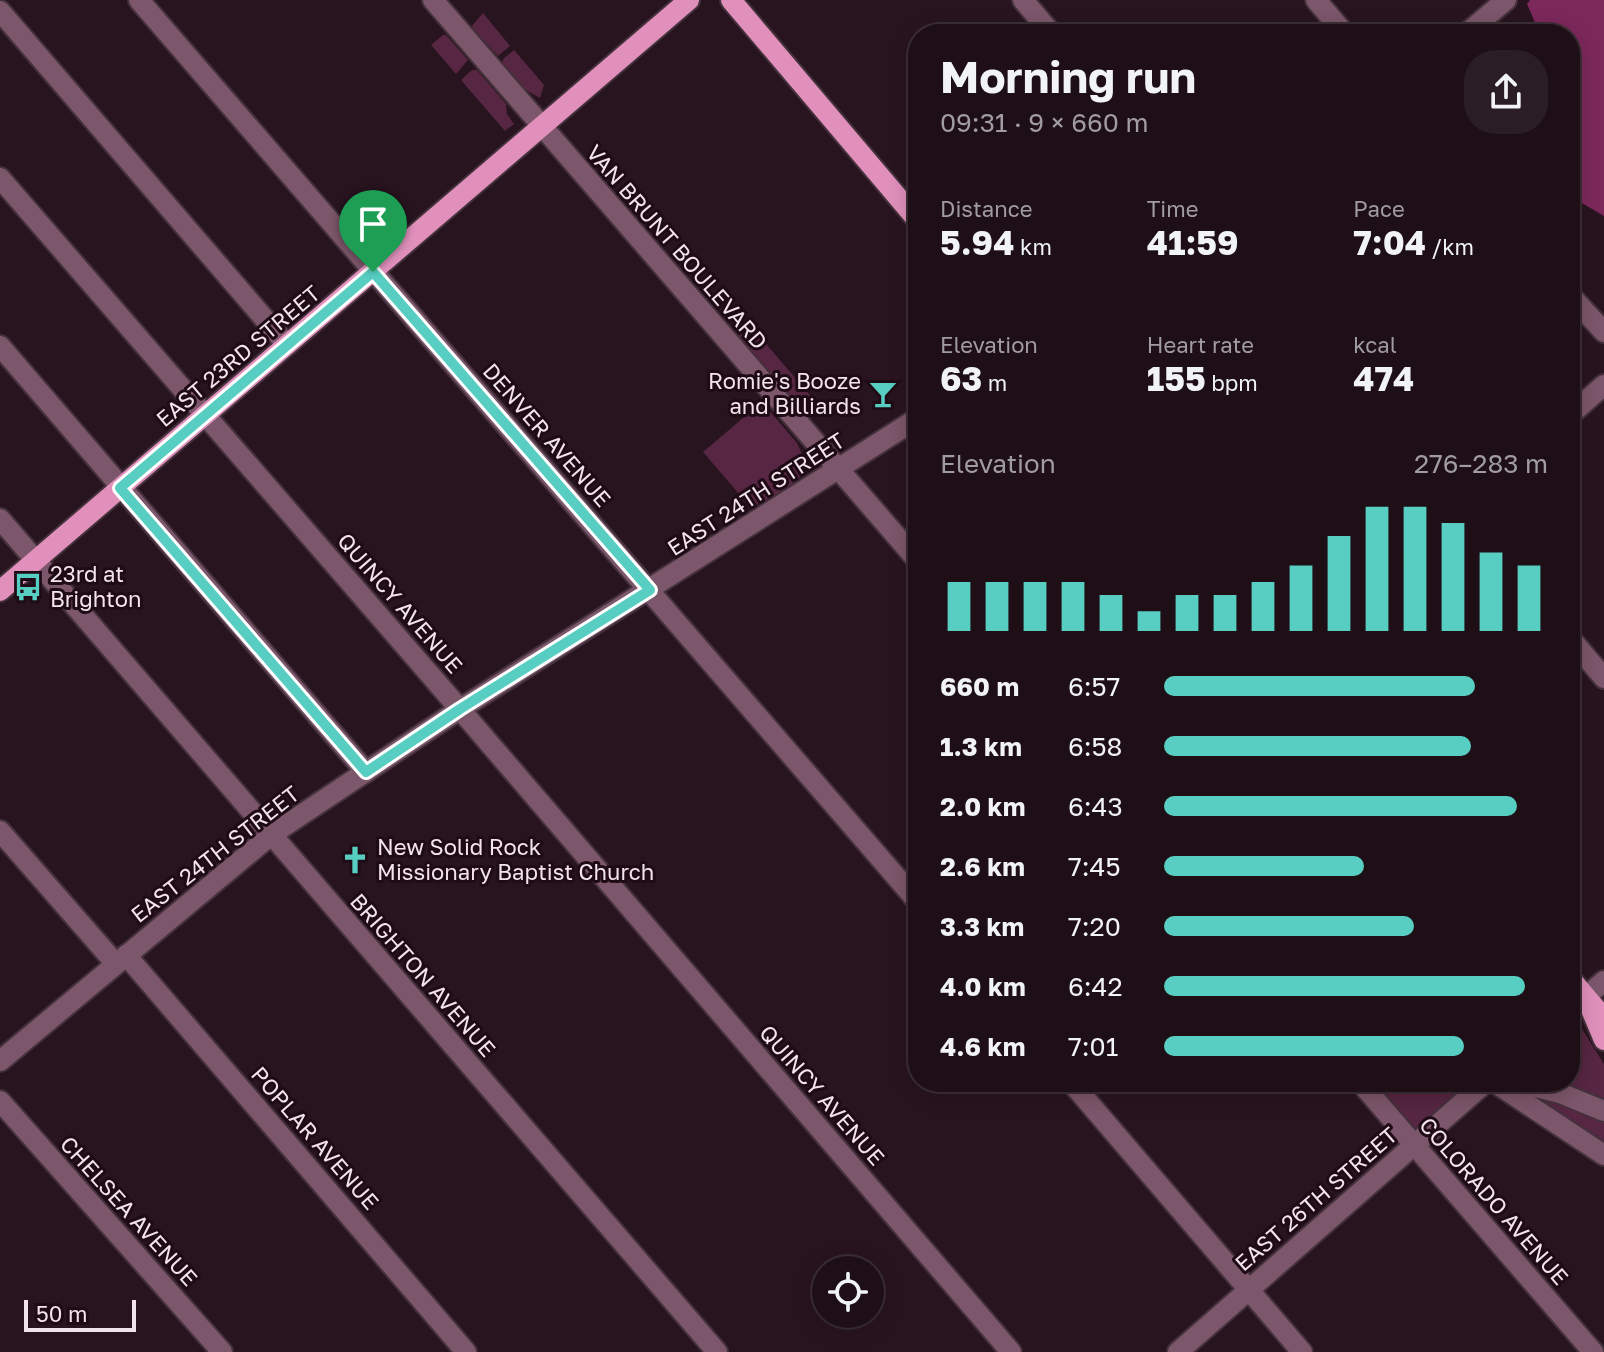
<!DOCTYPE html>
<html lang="en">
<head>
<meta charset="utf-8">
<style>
	:root { --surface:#1e0f17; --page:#2b1d24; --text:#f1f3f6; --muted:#a19ca1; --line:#3c2f36; --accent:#57cec1 }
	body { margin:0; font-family:"Golos Text",sans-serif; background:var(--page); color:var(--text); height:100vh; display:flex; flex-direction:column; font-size:30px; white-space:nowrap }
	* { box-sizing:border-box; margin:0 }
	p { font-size:26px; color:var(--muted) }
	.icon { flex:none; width:44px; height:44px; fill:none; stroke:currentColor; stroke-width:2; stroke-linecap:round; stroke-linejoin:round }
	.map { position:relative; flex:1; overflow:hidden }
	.sheet { position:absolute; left:908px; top:24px; width:672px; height:1068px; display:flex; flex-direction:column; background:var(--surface); border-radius:32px; box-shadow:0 4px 20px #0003,0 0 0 2px var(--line) }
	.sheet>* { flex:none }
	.controls { position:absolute; left:812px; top:1256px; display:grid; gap:16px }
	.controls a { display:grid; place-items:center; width:72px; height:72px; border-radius:50%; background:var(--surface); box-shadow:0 4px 20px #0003,0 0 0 2px var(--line); font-size:40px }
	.scale { position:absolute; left:24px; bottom:20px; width:112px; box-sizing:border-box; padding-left:8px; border:4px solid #f3e4ec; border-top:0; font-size:22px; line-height:28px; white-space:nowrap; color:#f3e4ec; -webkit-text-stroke:6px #1e0b15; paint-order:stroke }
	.pin { position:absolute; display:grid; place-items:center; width:68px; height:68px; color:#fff; margin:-82px -34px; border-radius:50% 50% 50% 0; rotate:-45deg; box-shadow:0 0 8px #0007 }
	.pin .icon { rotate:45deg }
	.round { display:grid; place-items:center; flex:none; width:84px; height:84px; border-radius:32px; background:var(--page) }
	.headline { display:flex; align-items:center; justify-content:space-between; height:136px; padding:0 32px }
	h1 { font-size:44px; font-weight:700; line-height:60px }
	.metrics { display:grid; grid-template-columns:repeat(3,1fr); gap:12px; height:136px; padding:8px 32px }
	.metrics div { display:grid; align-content:center }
	.metrics b { font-size:34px; font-weight:700 }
	.metrics small { font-size:22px; font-weight:400 }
	.metrics p { font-size:22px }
	.chart { height:224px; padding:16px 32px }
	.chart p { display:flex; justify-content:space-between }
	.chart svg { width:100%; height:144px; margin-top:8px; stroke:var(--accent); stroke-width:6 }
	ul { padding:0 32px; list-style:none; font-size:26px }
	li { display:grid; grid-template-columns:128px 96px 1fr; align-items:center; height:60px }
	li i { height:20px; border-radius:10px; background:var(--accent) }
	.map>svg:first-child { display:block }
	.green { fill:#572642 }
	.forest { fill:#7c285b }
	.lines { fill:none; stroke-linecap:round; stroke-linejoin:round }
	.minor-casing { stroke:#44313c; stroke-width:24 }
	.major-casing { stroke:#44313c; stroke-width:24 }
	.minor { stroke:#7c566a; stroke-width:20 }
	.major { stroke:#e090bb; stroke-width:20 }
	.route-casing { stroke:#fff; stroke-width:16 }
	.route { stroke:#57cec1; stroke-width:10 }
	.labels { text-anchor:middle; stroke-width:6; stroke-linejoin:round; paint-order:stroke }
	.street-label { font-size:22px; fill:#f3e4ec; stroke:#1e0b15 }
	.poi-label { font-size:22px; fill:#f3e4ec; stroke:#1e0b15; text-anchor:start }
</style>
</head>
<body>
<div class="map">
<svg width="1604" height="1352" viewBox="0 0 1604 1352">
	<rect width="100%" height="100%" fill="#28141f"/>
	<g class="green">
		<path d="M 483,13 L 510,46 L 498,56 L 471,27 Z"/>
		<path d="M 443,35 L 446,35 L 468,60 L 456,74 L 431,45 Z"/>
		<path d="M 514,50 L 544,85 L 540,98 L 524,89 L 502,64 L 503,59 Z"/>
		<path d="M 472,70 L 477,70 L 506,104 L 507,114 L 514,124 L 505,131 L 461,80 Z"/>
		<path d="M 749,324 L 815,401 L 801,410 L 738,337 Z"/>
		<path d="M 762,402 L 797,443 L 807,465 C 800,487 770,497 751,508 L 703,452 Z"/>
		<path d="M 1577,1021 L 1604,1064 L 1604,1102 L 1551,1082 L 1570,1082 L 1570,1025 Z"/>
		<path d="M 1370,1082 L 1459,1082 L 1461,1091 L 1416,1130 L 1412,1130 Z"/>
		<path d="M 1520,1088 L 1604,1118 L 1604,1149 Z"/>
	</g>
	<path class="forest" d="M 1530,0 L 1604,0 L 1604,216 L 1580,202 L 1570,183 L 1570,34 L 1540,34 L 1527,4 Z"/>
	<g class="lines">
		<defs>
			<g id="minor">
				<path d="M 139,0 L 918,902"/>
				<path d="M 433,0 L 918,561"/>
				<path d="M 1023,0 L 1052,34"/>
				<path d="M 1316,0 L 1345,34"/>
				<path d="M 0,11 L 287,345"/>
				<path d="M 1466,34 L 1506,0"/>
				<path d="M 0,178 L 471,722 L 1011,1352"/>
				<path d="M 1570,295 L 1604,332"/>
				<path d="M 0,346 L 366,772"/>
				<path d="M 1570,415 L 1604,385"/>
				<path d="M 0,519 L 717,1352"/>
				<path d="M 1570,638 L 1604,678"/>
				<path d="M 0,831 L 116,964"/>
				<path d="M 126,955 L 466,1352"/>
				<path d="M 1570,1010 L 1604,981"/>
				<path d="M 0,1061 L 271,835 L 460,709 L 918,418"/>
				<path d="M 1071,1082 L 1302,1352"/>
				<path d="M 1360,1082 L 1593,1352"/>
				<path d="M 1494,1082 L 1604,1155"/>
				<path d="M 1516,1082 L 1560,1093 L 1604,1111"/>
				<path d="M 0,1101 L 222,1352"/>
				<path d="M 1178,1352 L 1486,1082"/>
			</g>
			<g id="major">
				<path d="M 731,0 L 918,221"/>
				<path d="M 0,591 L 689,0"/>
				<path d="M 1570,978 L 1604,1018"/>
				<path d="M 1590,1007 L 1604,1040"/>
			</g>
		</defs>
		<use href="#minor" class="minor-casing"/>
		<use href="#major" class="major-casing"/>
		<use href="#minor" class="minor"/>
		<use href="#major" class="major"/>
	</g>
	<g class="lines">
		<defs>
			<path id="route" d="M 373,272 L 650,590 L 460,709 L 366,772 L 120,488 Z"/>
		</defs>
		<use href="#route" class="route-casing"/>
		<use href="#route" class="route"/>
	</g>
	<defs>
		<symbol id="bar-bare" viewBox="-9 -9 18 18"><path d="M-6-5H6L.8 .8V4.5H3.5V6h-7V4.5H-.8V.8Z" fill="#57cec1" stroke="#1e0b15" stroke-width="2.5" paint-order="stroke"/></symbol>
		<symbol id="bus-bare" viewBox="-9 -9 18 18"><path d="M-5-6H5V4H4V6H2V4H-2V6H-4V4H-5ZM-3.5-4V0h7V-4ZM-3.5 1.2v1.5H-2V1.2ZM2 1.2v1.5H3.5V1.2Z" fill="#57cec1" stroke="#1e0b15" stroke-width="2.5" paint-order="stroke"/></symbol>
		<symbol id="church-bare" viewBox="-9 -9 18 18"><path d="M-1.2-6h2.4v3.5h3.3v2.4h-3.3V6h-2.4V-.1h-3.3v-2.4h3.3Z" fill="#57cec1" stroke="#1e0b15" stroke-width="2.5" paint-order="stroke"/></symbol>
	</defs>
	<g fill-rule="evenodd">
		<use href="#bar-bare" x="863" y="374" width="40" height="40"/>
		<use href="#bus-bare" x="8" y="567" width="40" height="40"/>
		<use href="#church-bare" x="335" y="840" width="40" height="40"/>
	</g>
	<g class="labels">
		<g class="street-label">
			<text transform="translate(677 247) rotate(49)" y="8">VAN BRUNT BOULEVARD</text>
			<text transform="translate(238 356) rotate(-40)" y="8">EAST 23RD STREET</text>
			<text transform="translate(547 435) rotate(49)" y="8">DENVER AVENUE</text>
			<text transform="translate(756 494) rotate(-33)" y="8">EAST 24TH STREET</text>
			<text transform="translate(400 603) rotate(49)" y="8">QUINCY AVENUE</text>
			<text transform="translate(215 854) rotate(-38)" y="8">EAST 24TH STREET</text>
			<text transform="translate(423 975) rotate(49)" y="8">BRIGHTON AVENUE</text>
			<text transform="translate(822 1095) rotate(49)" y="8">QUINCY AVENUE</text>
			<text transform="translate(315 1138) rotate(49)" y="8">POPLAR AVENUE</text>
			<text transform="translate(1316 1199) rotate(-41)" y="8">EAST 26TH STREET</text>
			<text transform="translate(1494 1201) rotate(49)" y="8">COLORADO AVENUE</text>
			<text transform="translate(129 1211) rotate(48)" y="8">CHELSEA AVENUE</text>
		</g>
		<g class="poi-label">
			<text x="861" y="389" text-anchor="end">Romie's Booze<tspan x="861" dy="25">and Billiards</tspan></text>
			<text x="50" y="582">23rd at<tspan x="50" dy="25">Brighton</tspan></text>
			<text x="377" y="855">New Solid Rock<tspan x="377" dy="25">Missionary Baptist Church</tspan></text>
		</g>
	</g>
</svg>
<div class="controls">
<a><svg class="icon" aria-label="locate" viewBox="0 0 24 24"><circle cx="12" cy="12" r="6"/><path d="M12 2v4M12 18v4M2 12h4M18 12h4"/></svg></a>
</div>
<div class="scale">50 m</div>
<div class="pin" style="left:373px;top:272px;background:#1e9e55"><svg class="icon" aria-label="arrive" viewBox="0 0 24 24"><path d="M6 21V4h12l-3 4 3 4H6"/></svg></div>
<section class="sheet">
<div class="headline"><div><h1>Morning run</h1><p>09:31 · 9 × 660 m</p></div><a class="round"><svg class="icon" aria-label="share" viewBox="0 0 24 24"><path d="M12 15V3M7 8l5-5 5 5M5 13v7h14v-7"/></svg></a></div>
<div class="metrics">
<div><p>Distance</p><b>5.94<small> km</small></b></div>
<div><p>Time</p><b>41:59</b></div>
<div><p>Pace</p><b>7:04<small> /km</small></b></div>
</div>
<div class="metrics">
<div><p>Elevation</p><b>63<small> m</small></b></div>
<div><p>Heart rate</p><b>155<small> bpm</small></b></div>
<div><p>kcal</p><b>474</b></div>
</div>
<div class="chart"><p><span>Elevation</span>276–283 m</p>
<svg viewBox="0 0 160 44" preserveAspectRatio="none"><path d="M5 44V29M15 44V29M25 44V29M35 44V29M45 44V33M55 44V38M65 44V33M75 44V33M85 44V29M95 44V24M105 44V15M115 44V6M125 44V6M135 44V11M145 44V20M155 44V24"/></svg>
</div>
<ul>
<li><b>660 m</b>6:57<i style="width:81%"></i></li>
<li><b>1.3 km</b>6:58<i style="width:80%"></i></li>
<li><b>2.0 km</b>6:43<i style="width:92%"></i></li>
<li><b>2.6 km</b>7:45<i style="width:52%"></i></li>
<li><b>3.3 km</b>7:20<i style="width:65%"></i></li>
<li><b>4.0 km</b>6:42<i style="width:94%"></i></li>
<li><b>4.6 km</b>7:01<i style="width:78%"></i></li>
</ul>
</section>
</div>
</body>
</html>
